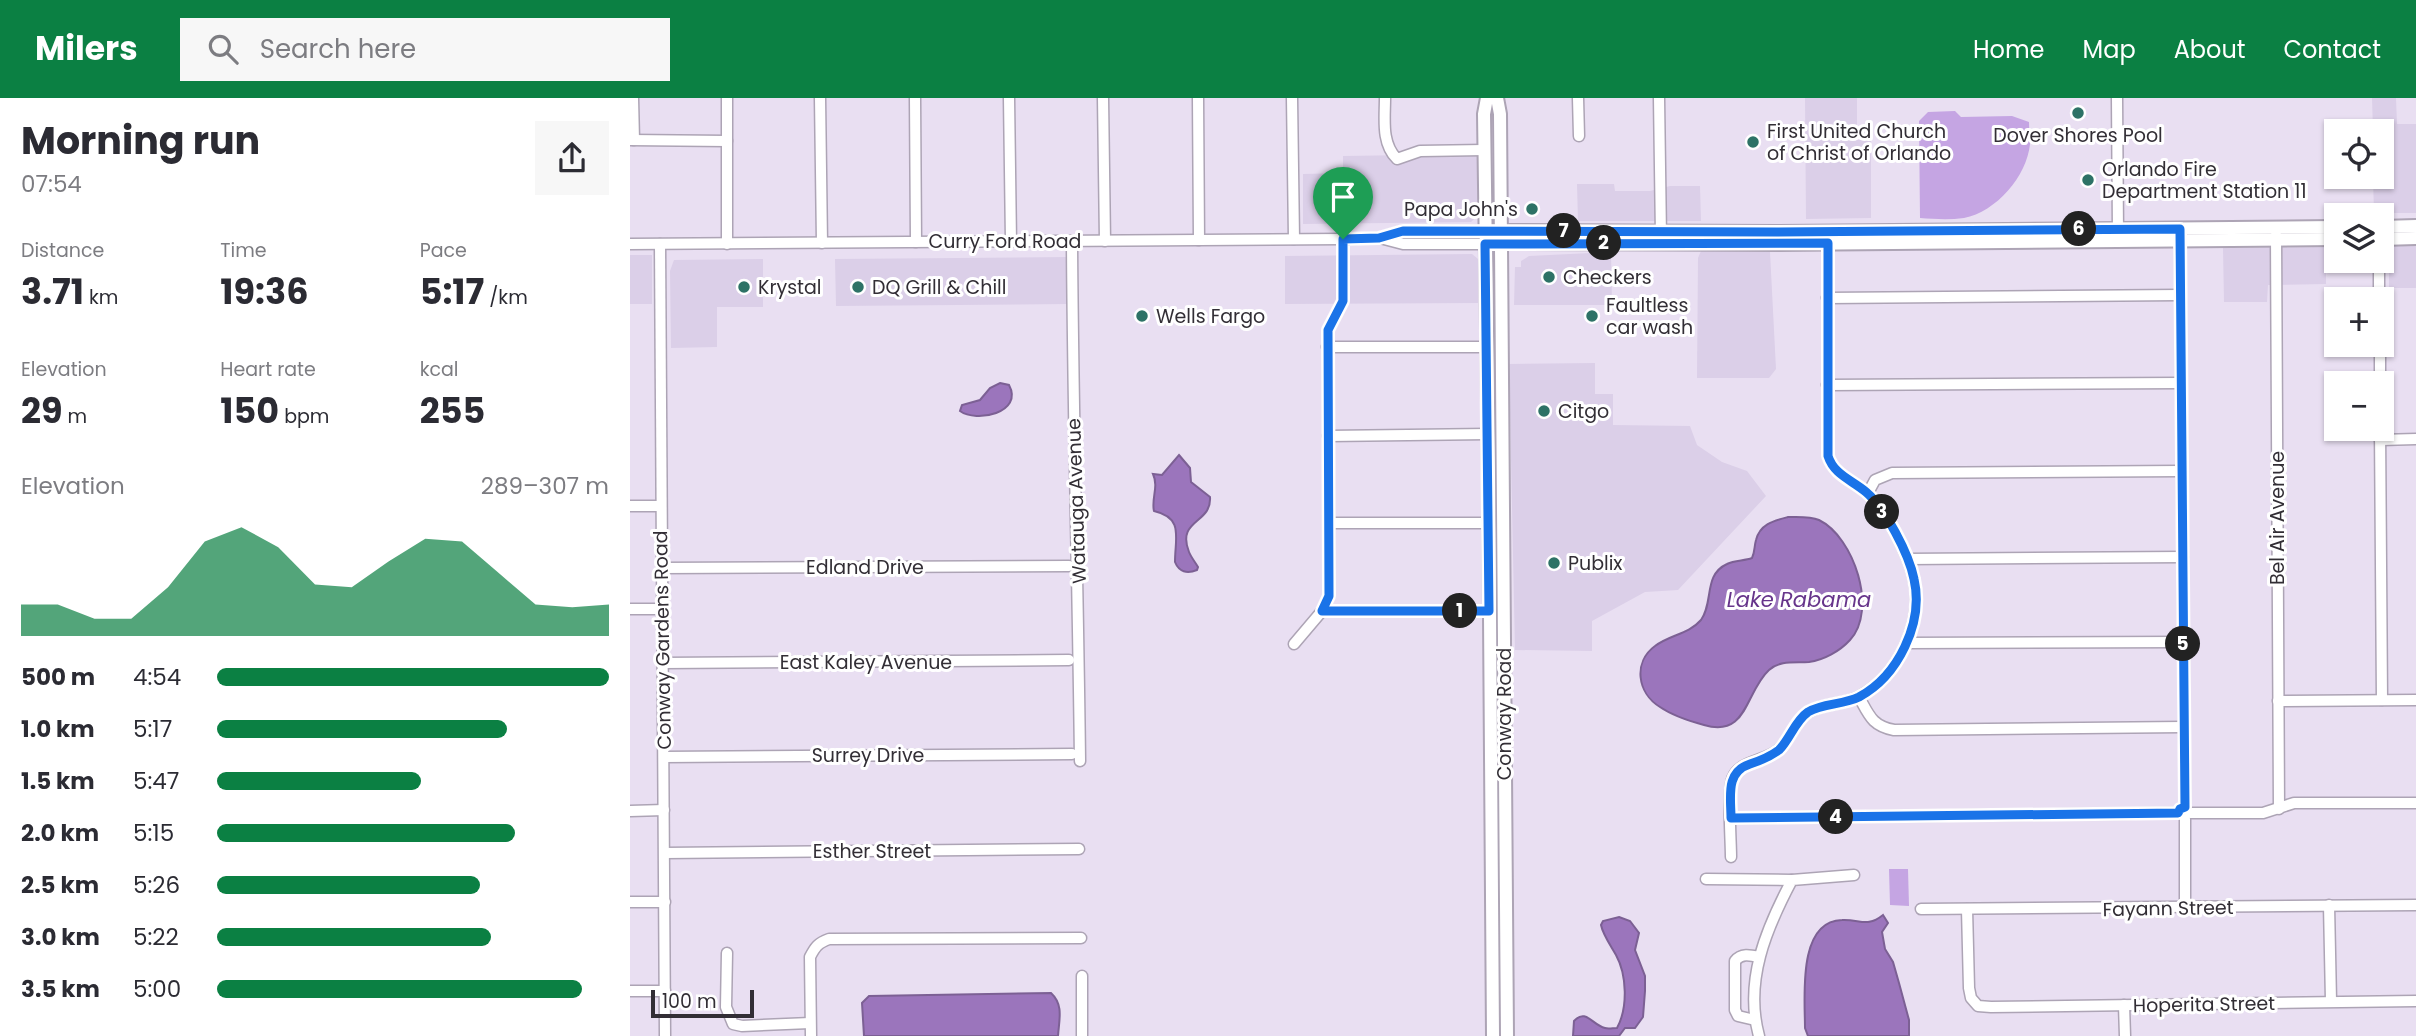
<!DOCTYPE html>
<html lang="en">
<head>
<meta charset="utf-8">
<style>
	:root { --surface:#fff; --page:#f7f7f7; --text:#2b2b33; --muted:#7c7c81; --accent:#0b8043 }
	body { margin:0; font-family:Poppins,sans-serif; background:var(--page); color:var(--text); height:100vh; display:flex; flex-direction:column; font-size:26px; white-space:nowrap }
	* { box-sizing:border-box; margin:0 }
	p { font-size:23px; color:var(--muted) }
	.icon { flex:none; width:38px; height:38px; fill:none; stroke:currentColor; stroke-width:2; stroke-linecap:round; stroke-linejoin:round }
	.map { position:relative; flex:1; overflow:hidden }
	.panel { display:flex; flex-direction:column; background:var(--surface); width:630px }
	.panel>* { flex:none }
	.fabs { position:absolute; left:1694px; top:21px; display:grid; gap:14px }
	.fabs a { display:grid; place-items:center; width:70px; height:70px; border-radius:0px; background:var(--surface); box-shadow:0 2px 5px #0004; font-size:35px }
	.scale { position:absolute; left:21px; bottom:18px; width:103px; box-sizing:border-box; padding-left:7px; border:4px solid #322e35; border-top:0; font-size:19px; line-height:24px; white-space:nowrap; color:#322e35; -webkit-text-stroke:5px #fff; paint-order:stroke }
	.pin { position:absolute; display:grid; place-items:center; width:60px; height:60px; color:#fff; margin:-72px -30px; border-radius:50% 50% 50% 0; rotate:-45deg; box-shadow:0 0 7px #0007 }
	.pin .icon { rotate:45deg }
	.km { position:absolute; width:35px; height:35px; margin:-18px; border-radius:50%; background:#222; color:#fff; font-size:19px; line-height:35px; text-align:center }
	.round { display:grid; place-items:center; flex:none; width:74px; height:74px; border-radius:0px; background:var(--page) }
	.headline { display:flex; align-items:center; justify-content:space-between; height:119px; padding:0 21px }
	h1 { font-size:38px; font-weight:700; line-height:52px }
	.figures { display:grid; grid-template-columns:repeat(3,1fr); gap:10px; height:119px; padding:7px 21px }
	.figures div { display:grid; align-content:center }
	.figures b { font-size:35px; font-weight:700 }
	.figures small { font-size:19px; font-weight:400 }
	.figures p { font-size:19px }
	.chart { height:196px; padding:14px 21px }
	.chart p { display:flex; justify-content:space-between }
	.chart svg { width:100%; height:126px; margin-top:7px; fill:var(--accent); opacity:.7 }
	ul { padding:0 21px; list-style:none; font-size:23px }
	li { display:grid; grid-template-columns:112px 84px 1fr; align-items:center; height:52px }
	li i { height:18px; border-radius:9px; background:var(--accent) }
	header { display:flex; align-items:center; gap:42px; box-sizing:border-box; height:98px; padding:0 35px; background:var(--accent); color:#fff }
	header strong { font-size:33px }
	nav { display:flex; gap:38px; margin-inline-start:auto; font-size:24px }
	.search { width:490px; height:63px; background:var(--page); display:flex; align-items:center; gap:18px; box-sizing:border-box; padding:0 24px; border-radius:0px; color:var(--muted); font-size:26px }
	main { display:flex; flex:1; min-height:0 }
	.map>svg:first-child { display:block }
	.built { fill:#dbcfe8 }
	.green { fill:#c5a5e3 }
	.water { fill:#9b75bc; stroke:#7c6094; stroke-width:2 }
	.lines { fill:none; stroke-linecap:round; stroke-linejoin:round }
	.minor-casing { stroke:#ada4b5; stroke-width:13 }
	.major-casing { stroke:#ada4b5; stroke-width:16 }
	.minor { stroke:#fff; stroke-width:10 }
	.major { stroke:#fff; stroke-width:12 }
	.route-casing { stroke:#fff; stroke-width:14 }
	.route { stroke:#1a73e8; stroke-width:9 }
	.poi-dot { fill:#2d7266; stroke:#fff; stroke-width:2.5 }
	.labels { text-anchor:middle; stroke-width:6; stroke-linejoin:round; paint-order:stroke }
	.poi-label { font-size:19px; fill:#322e35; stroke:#fff; text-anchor:start }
	.street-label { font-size:19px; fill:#322e35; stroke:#fff }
	.water-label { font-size:21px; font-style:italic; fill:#67358b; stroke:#fff }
</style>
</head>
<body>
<header>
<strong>Milers</strong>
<div class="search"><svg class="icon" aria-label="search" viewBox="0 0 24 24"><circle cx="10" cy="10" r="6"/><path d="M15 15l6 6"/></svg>Search here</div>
<nav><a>Home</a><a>Map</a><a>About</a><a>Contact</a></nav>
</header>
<main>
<section class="panel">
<div class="headline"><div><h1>Morning run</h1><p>07:54</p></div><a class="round"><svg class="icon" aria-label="share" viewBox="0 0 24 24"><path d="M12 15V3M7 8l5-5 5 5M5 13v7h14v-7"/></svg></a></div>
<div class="figures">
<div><p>Distance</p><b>3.71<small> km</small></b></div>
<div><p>Time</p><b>19:36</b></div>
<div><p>Pace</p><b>5:17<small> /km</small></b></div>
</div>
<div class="figures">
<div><p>Elevation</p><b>29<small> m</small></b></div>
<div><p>Heart rate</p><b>150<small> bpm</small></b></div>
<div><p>kcal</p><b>255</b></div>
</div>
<div class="chart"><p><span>Elevation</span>289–307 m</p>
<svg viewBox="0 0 160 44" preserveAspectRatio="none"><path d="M0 44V33L10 33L20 38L30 38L40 27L50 11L60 6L70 13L80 26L90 27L100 18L110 10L120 11L130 22L140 33L150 34L160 33V44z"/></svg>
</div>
<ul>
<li><b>500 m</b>4:54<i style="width:100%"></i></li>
<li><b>1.0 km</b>5:17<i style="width:74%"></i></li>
<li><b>1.5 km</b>5:47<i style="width:52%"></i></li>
<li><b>2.0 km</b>5:15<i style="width:76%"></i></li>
<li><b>2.5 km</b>5:26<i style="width:67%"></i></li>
<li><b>3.0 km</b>5:22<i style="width:70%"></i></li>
<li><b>3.5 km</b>5:00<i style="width:93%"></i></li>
</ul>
</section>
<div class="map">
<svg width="1786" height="938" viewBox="0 0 1786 938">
	<rect width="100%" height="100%" fill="#e9dff2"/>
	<g class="built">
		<path d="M 1175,0 L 1227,0 L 1227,42 L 1241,42 L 1241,120 L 1176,121 Z"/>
		<path d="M 1742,0 L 1766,0 L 1767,26 L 1786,26 L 1786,115 L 1744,115 L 1743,79 L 1752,79 L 1752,33 L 1743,33 Z"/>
		<path d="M 847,56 L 848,117 L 841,124 L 673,126 L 673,76 L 713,75 L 713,58 Z"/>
		<path d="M 947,86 L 984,86 L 985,93 L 1020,93 L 1040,88 L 1070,88 L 1071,123 L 948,123 Z"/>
		<rect x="1759" y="148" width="27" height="42"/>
		<path d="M 1696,149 L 1696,186 L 1638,187 L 1637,204 L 1594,204 L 1593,150 Z"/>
		<path d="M 1071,153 L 1140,154 L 1146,271 L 1139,280 L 1067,280 L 1068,160 Z"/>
		<path d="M 981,154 L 982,207 L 884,207 L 885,169 L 891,169 L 891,163 L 899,158 Z"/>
		<path d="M 842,156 L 848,161 L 848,205 L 655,206 L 655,158 Z"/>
		<rect x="0" y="157" width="22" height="49"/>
		<path d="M 438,159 L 438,206 L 206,208 L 205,161 Z"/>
		<path d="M 133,161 L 133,209 L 87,209 L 87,249 L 41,250 L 40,173 L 44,162 Z"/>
		<path d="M 965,265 L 965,296 L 983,296 L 983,327 L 1060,328 L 1067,347 L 1092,364 L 1117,373 L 1136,398 L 1048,492 L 1015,494 L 962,523 L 962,553 L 885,552 L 879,266 Z"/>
	</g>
	<g class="green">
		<path d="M 1298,14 L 1325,13 L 1331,19 L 1382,18 L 1399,24 C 1399,31 1400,39 1400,46 C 1397,78 1366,114 1334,120 C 1319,122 1304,121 1290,120 L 1289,23 Z"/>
		<path d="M 1259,771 L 1278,771 L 1279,808 L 1260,807 Z"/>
	</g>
	<g class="water">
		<path d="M 370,285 L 379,287 C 394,315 346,325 330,313 L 332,307 L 350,302 L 360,290 Z"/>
		<path d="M 549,357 L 560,370 L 561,384 L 580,399 C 582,426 546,421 559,454 C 561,459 565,464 568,469 L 567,472 C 557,476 549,474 545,464 C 545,439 554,420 524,413 C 521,401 529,389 523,376 L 532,377 Z"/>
		<path d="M 1158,419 C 1168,419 1180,418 1189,422 C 1224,439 1248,512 1220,542 C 1210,553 1194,562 1179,564 C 1165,565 1150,562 1139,572 C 1115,594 1118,640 1074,627 C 1059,623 1043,618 1030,609 C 1007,595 1003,564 1025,548 C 1039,537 1059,536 1071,522 C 1084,504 1073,477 1097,466 C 1105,462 1114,463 1122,460 C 1125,454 1124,449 1126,442 C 1130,426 1143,423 1158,419 Z"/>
		<path d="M 1253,817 L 1258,825 L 1252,834 L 1255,851 L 1263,864 L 1269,885 L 1279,922 L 1279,938 L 1178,938 L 1175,930 C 1175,900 1167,823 1212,822 C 1230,821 1237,830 1253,817 Z"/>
		<path d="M 989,819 L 1000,823 L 1009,835 L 1005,852 L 1015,878 L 1015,893 L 1013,919 L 1005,930 L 995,930 L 989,938 L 943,938 L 944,923 C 956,910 962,927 975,930 C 978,931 983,930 987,930 C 998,910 997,877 986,857 C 981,848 973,837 971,827 L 973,823 Z"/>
		<path d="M 421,895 C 434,907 429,922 428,938 L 234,938 L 232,905 L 239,898 Z"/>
	</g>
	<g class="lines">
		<defs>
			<g id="minor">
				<path d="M 3,0 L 4,42"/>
				<path d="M 97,0 L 97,146"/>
				<path d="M 190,0 L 192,145"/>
				<path d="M 285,0 L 286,144"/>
				<path d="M 379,0 L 381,144"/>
				<path d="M 473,0 L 475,143"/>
				<path d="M 568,0 L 569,142"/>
				<path d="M 662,0 L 664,141"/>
				<path d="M 755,0 C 755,21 751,45 767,61 L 790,53 L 854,52"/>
				<path d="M 948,0 L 949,38"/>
				<path d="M 1029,0 L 1031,139"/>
				<path d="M 1487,0 L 1488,135"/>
				<path d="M 0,42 L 97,43"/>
				<path d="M 1646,137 L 1649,711"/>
				<path d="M 1550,138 L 1555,709"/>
				<path d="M 750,140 L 773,146 L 855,146"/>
				<path d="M 442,143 C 443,316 448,490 450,663"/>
				<path d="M 0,146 L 713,141 L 749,140 L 773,133 L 855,133"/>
				<path d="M 30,146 L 35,938"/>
				<path d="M 1749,163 L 1749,201"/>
				<path d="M 1197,200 L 1550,197"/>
				<path d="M 1750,247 L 1750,285"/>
				<path d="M 697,249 L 856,249"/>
				<path d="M 1197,287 L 1551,285"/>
				<path d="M 1750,331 L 1752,602"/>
				<path d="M 698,338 L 858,336"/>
				<path d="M 1750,342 L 1786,341"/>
				<path d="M 1238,395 L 1245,382 L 1262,375 L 1551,373"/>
				<path d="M 0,408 L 31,408"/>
				<path d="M 700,425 L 859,425"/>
				<path d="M 1278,461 L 1553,459"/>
				<path d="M 32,470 L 439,468"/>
				<path d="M 0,511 L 32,511"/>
				<path d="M 692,513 L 859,513"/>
				<path d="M 1277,545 L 1553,544"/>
				<path d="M 664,546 L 692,513 L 699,498 L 698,232 L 713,203 L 713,141"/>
				<path d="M 33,565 L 439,562"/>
				<path d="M 1229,599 C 1239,617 1242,628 1264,632 L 1553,629"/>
				<path d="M 1648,603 L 1786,602"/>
				<path d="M 34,659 L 442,656"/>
				<path d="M 0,713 L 34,712"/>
				<path d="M 1560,715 L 1633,715 L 1664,705 L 1786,705"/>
				<path d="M 1101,720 L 1548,715"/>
				<path d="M 35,755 L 449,751"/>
				<path d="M 1101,759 C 1101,742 1097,691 1103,679 C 1110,663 1134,663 1148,652 C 1160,643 1164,624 1177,615 C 1192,605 1212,607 1228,599 C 1268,579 1293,525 1284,482 C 1279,457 1255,410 1236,394 C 1222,382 1204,377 1198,358 L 1198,141"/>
				<path d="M 1076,781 L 1162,782"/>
				<path d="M 0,804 L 35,804"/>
				<path d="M 1699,807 L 1701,903"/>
				<path d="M 1555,810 L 1555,721"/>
				<path d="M 1291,811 L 1786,807"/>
				<path d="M 1337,811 L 1339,890 L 1341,900 L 1348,908 L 1361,909 L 1786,903"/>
				<path d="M 97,855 L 96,909 L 103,926 L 112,928 L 180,925"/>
				<path d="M 452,878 L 452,938"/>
				<path d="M 0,893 L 35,893"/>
				<path d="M 1494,907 L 1495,938"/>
				<path d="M 1125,922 L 1108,918 L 1105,912 L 1105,863 C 1111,855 1120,857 1129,859"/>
				<path d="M 181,938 L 180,859 C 185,849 188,845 199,841 L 451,840"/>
				<path d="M 1129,938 C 1114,883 1136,831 1162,782 L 1224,777"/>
			</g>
			<g id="major">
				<path d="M 857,0 L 854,16 L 859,376 L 863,938"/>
				<path d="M 867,0 L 870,16 L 877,938"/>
				<path d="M 1752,129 L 1786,128"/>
				<path d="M 866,133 L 1147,134 L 1706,129"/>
				<path d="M 1752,141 L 1786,140"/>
				<path d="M 866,145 L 1150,146 L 1706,141"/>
			</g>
		</defs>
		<use href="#minor" class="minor-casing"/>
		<use href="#major" class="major-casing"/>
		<use href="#minor" class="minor"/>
		<use href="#major" class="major"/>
	</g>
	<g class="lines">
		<defs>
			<path id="route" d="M 1550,131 L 1555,709 L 1550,711 L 1548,715 L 1101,720 C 1101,699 1095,674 1120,666 C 1129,663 1141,658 1149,652 C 1160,641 1165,623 1178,614 C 1193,605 1213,607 1229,599 C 1268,578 1294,525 1284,481 C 1279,456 1255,410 1236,394 C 1222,382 1204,377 1198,358 L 1198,145 L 855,146 L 859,513 L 692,513 L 699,498 L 698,232 L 713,203 L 713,141 L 749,140 L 773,133 L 1147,134 Z"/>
		</defs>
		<use href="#route" class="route-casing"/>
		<use href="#route" class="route"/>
	</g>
	<g class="poi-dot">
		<circle cx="1448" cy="15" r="7"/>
		<circle cx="1123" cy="44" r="7"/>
		<circle cx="1458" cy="82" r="7"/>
		<circle cx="902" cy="111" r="7"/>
		<circle cx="919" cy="179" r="7"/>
		<circle cx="114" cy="189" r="7"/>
		<circle cx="228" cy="189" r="7"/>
		<circle cx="512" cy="218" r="7"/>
		<circle cx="962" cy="218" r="7"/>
		<circle cx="914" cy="313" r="7"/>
		<circle cx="924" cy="465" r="7"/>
	</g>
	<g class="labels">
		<g class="poi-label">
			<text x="1137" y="40">First United Church<tspan x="1137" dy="22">of Christ of Orlando</tspan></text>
			<text x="1448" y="44" text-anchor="middle">Dover Shores Pool</text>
			<text x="1472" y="78">Orlando Fire<tspan x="1472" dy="22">Department Station 11</tspan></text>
			<text x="888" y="118" text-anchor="end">Papa John's</text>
			<text x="933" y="186">Checkers</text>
			<text x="128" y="196">Krystal</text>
			<text x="242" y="196">DQ Grill &amp; Chill</text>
			<text x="976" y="214">Faultless<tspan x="976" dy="22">car wash</tspan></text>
			<text x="526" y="225">Wells Fargo</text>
			<text x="928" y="320">Citgo</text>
			<text x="938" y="472">Publix</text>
		</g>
		<g class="street-label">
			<text x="375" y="150">Curry Ford Road</text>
			<text transform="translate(446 403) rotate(-92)" y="7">Watauga Avenue</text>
			<text transform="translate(1647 420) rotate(-90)" y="7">Bel Air Avenue</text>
			<text x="235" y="476">Edland Drive</text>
			<text transform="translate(32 542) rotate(-91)" y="7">Conway Gardens Road</text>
			<text x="236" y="571">East Kaley Avenue</text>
			<text transform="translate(874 616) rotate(-90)" y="7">Conway Road</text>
			<text x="238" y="664">Surrey Drive</text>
			<text x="242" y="760">Esther Street</text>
			<text transform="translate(1538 810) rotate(-1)" y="7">Fayann Street</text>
			<text transform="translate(1574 906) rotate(-1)" y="7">Hoperita Street</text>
		</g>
		<g class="water-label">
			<text x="1169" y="509">Lake Rabama</text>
		</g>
	</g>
</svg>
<div class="fabs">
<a><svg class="icon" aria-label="locate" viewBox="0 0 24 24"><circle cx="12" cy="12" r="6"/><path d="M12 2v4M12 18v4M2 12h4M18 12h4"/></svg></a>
<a><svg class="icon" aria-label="layers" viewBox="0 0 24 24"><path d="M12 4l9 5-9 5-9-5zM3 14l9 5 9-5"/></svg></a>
<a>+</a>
<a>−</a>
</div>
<div class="scale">100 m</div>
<div class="pin" style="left:713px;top:141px;background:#1e9e55"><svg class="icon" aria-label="arrive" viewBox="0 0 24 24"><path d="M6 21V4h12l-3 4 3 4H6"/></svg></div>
<b class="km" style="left:830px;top:513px">1</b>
<b class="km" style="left:974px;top:145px">2</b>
<b class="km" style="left:1252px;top:414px">3</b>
<b class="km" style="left:1206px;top:719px">4</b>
<b class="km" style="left:1553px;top:546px">5</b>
<b class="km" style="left:1449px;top:131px">6</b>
<b class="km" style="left:934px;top:133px">7</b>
</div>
</main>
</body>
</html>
